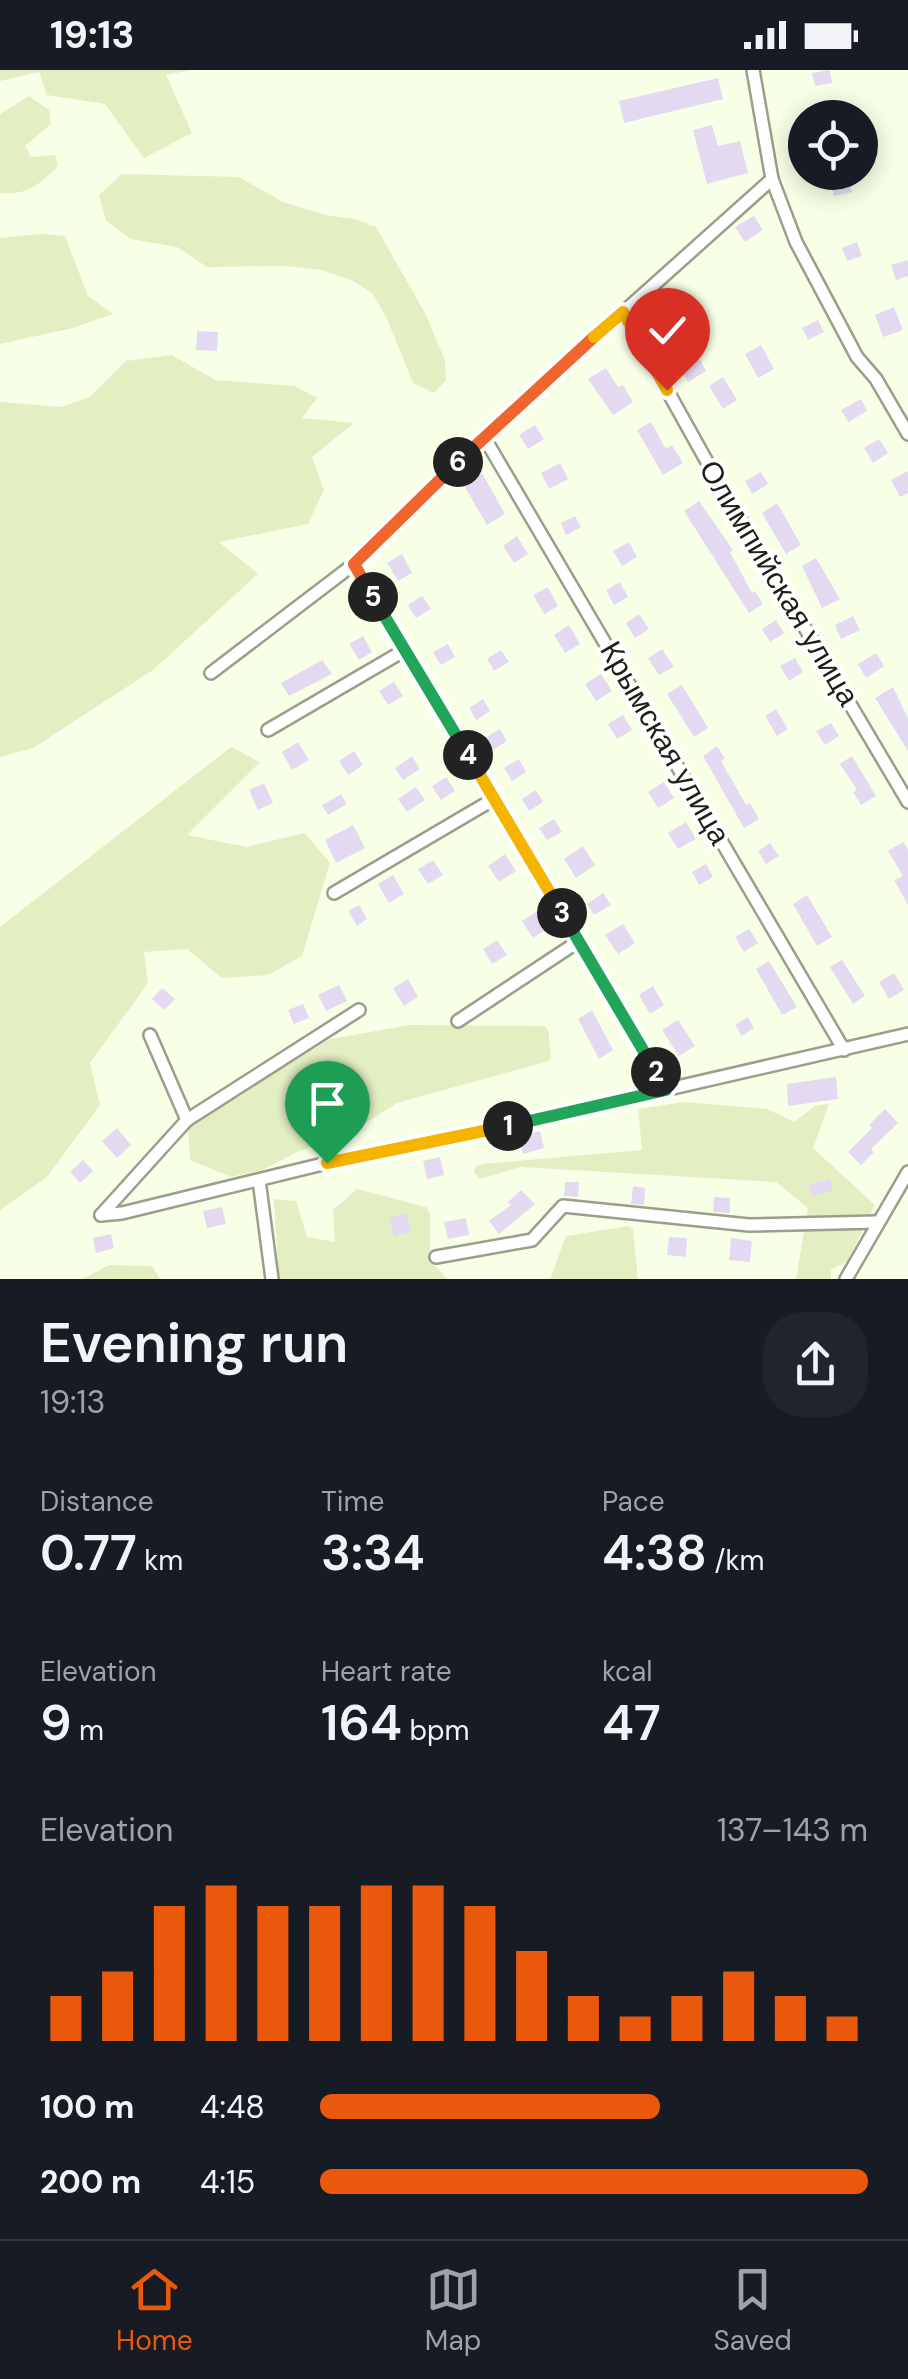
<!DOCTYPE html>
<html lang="en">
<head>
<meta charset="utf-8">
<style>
	:root { --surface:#171b24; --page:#20242c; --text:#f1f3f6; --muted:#9ea1a6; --line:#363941; --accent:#ea580c }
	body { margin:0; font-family:"DM Sans",sans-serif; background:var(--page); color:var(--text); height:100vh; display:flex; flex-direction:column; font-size:38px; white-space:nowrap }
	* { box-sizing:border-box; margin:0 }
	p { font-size:32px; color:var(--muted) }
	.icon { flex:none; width:55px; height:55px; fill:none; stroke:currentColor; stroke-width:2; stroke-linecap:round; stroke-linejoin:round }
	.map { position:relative; height:1209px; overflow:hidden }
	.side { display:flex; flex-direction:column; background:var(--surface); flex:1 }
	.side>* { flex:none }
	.fabs { position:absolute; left:788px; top:30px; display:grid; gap:20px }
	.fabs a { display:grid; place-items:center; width:90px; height:90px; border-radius:50%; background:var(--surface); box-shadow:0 5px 25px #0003; font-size:50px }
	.pin { position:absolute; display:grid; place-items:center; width:85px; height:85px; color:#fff; margin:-102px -42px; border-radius:50% 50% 50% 0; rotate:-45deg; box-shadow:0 0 10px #0007 }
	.pin .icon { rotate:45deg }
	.km { position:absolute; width:50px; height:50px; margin:-25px; border-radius:50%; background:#222; color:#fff; font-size:28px; line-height:50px; text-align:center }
	.round { display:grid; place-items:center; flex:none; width:105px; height:105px; border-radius:40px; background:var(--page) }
	.summary { display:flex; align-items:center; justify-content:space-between; height:170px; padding:0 40px }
	h1 { font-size:55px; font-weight:600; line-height:75px }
	.metrics { display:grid; grid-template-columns:repeat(3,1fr); gap:15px; height:170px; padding:10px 40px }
	.metrics div { display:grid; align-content:center }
	.metrics b { font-size:50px; font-weight:600 }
	.metrics small { font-size:28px; font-weight:400 }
	.metrics p { font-size:28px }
	.chart { height:280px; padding:20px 40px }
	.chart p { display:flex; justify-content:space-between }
	.chart svg { width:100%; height:180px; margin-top:10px; stroke:var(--accent); stroke-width:6 }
	ul { padding:0 40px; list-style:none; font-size:32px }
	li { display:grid; grid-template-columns:160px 120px 1fr; align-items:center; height:75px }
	li i { height:25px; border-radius:12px; background:var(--accent) }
	.status { display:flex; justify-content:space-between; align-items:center; height:70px; padding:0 50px; background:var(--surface); direction:ltr }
	.status svg { height:28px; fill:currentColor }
	.menu { display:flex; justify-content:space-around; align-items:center; height:140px; border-top:2px solid var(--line); background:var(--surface); font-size:28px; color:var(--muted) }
	.menu a { display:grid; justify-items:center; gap:5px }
	.menu .selected { color:var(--accent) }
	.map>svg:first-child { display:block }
	.green { fill:#e3eec3 }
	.building { fill:#e3daf1 }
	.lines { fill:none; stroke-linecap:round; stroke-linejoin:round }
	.street-casing { stroke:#999f8a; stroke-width:16 }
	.street { stroke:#fff; stroke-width:11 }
	.split-1-casing { stroke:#fff; stroke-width:20 }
	.split-2-casing { stroke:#fff; stroke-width:20 }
	.split-3-casing { stroke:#fff; stroke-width:20 }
	.split-4-casing { stroke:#fff; stroke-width:20 }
	.split-5-casing { stroke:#fff; stroke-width:20 }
	.split-6-casing { stroke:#fff; stroke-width:20 }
	.split-7-casing { stroke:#fff; stroke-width:20 }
	.split-8-casing { stroke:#fff; stroke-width:20 }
	.split-1 { stroke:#f5b400; stroke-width:12 }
	.split-2 { stroke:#22a559; stroke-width:12 }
	.split-3 { stroke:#22a559; stroke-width:12 }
	.split-4 { stroke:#f5b400; stroke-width:12 }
	.split-5 { stroke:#22a559; stroke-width:12 }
	.split-6 { stroke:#f0652b; stroke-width:12 }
	.split-7 { stroke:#f0652b; stroke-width:12 }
	.split-8 { stroke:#f5b400; stroke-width:12 }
	.labels { text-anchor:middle; stroke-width:8; stroke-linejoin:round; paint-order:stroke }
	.street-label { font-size:30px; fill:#1e2017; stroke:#fff }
</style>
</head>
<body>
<div class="status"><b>19:13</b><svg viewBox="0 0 49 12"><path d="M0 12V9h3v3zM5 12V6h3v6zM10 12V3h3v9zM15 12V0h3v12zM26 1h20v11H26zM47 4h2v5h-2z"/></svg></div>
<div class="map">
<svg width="908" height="1209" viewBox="0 0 908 1209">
	<rect width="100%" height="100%" fill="#f8ffe7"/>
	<g class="green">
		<path d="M 0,0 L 191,0 L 166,5 L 192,63 L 144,88 L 105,34 L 47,25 L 39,2 L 0,11 Z"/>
		<path d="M 29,26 L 49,40 L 51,54 L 25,76 L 31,87 L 55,85 L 58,96 C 41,114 26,126 0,123 L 0,44 Z"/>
		<path d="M 122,104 L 239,107 L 283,132 L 325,145 L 355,149 L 376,157 L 426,245 L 445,290 L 446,310 L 434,323 L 413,313 L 387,249 L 373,224 L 353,211 L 322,200 L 285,196 L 207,197 L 177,177 L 131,169 L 106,151 L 99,125 Z"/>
		<path d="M 40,164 L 65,166 L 88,226 L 113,244 L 73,258 L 0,274 L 0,168 Z"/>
		<path d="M 172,285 L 215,310 L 295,316 L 317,328 L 302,348 L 354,353 L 312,387 L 324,420 L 308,454 L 219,472 L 258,504 L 153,600 L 33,678 L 0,687 L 0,332 L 61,337 L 90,327 L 126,291 Z"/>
		<path d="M 231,677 L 260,692 L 187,765 L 246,777 L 305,763 L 330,793 L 302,886 L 268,905 L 222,908 L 187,879 L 144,882 L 148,913 L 90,993 L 100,1035 L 47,1107 L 0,1140 L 0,857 Z"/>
		<path d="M 410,955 L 544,956 L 548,959 L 551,987 L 549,991 L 397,1033 L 340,1069 L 299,1081 L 262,1100 L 231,1107 L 190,1090 L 188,1057 L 330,969 Z"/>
		<path d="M 684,1032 L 767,1039 L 794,1052 L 815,1036 L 829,1034 L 813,1078 L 875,1135 L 847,1192 L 831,1199 L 831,1209 L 796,1209 L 808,1138 L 776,1112 L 521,1097 L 479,1109 L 474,1102 L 476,1097 L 482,1094 L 642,1080 L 638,1039 Z"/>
		<path d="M 357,1119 L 426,1137 L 430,1144 L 430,1190 L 447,1209 L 279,1209 L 274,1129 L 296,1131 L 307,1167 L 335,1172 L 333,1140 Z"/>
		<path d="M 628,1156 L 633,1159 L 638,1209 L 550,1209 L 566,1166 Z"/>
		<path d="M 110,1195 L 152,1196 L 160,1209 L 82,1209 Z"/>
	</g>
	<g class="building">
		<path d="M 830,0 L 832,13 L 815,16 L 812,3 Z"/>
		<path d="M 718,8 L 723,29 L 624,53 L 619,31 Z"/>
		<path d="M 712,55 L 718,76 L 740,71 L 748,103 L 707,114 L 693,60 Z"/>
		<path d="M 828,102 L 848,102 L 852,122 L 834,126 Z"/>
		<path d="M 754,146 L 763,160 L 745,172 L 735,157 Z"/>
		<path d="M 857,172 L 862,186 L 847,191 L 842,178 Z"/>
		<path d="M 908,190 L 908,206 L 896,210 L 891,195 Z"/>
		<path d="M 894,237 L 903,260 L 883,267 L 875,245 Z"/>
		<path d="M 818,250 L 824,262 L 808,270 L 802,258 Z"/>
		<path d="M 677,254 L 686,268 L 668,279 L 659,265 Z"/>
		<path d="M 197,261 L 218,262 L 217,281 L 196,280 Z"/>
		<path d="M 761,275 L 774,299 L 758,308 L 745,284 Z"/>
		<path d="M 699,288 L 706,301 L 688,312 L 680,299 Z"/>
		<path d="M 606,298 L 618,317 L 623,315 L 633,332 L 613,345 L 588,309 Z"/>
		<path d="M 723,307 L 737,330 L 723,339 L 709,316 Z"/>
		<path d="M 861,329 L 867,341 L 848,352 L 841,340 Z"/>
		<path d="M 651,352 L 666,379 L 672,375 L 683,393 L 663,405 L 637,360 Z"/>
		<path d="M 535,355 L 544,369 L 528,379 L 519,365 Z"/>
		<path d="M 879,369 L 888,383 L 873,393 L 864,378 Z"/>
		<path d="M 560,393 L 568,409 L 549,419 L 541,403 Z"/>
		<path d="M 908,401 L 908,423 L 900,427 L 891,410 Z"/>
		<path d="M 761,402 L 768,414 L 752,424 L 745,411 Z"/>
		<path d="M 482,403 L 505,444 L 487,455 L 463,414 Z"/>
		<path d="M 699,431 L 733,480 L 730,482 L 752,523 L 755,521 L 763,534 L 749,543 L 684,441 Z"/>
		<path d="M 777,433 L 801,475 L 786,484 L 762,443 Z"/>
		<path d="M 575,446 L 581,457 L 566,465 L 561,453 Z"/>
		<path d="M 517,466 L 528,484 L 514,493 L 503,476 Z"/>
		<path d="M 629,472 L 637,487 L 622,496 L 613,481 Z"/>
		<path d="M 402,484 L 412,503 L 398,511 L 387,493 Z"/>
		<path d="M 816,488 L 840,529 L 822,538 L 802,496 Z"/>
		<path d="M 620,512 L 628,527 L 614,535 L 606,520 Z"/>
		<path d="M 548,517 L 558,536 L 544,544 L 533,525 Z"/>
		<path d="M 422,526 L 431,539 L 416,548 L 408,535 Z"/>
		<path d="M 639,544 L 649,559 L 635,568 L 626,553 Z"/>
		<path d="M 853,546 L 860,560 L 841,569 L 835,555 Z"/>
		<path d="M 776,550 L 784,563 L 770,572 L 762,559 Z"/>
		<path d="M 569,555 L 580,574 L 565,583 L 554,565 Z"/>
		<path d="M 363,566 L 372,582 L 359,590 L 349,574 Z"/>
		<path d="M 448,574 L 455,587 L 441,595 L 433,582 Z"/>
		<path d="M 662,579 L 674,597 L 659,605 L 648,588 Z"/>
		<path d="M 501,580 L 509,592 L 494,601 L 487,589 Z"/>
		<path d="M 876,583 L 884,596 L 866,608 L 858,594 Z"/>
		<path d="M 795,588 L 803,602 L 789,611 L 780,596 Z"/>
		<path d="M 322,590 L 332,604 L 289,626 L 281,613 Z"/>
		<path d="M 601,604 L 612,621 L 596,631 L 585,614 Z"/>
		<path d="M 394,612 L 403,626 L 388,635 L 379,621 Z"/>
		<path d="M 682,615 L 708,658 L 694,667 L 667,624 Z"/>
		<path d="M 893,617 L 908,648 L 908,681 L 875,628 Z"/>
		<path d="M 483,629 L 490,641 L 476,650 L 469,638 Z"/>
		<path d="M 776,639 L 788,659 L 777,666 L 765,646 Z"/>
		<path d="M 623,645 L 632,660 L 617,669 L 608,654 Z"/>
		<path d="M 831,653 L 839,666 L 825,675 L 816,661 Z"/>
		<path d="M 500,659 L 507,671 L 493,680 L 485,668 Z"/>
		<path d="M 298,672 L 309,690 L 292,700 L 282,682 Z"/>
		<path d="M 717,676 L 725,688 L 721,691 L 746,735 L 750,733 L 759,749 L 744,758 L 703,686 Z"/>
		<path d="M 354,681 L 363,695 L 348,705 L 339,691 Z"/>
		<path d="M 412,686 L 420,699 L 403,710 L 395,698 Z"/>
		<path d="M 852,686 L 876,726 L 861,735 L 853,722 L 857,720 L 840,694 Z"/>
		<path d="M 519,689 L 526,702 L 512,711 L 504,698 Z"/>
		<path d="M 446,707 L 455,721 L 441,730 L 432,716 Z"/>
		<path d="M 664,712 L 674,728 L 658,738 L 648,722 Z"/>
		<path d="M 264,713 L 273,733 L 258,740 L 249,720 Z"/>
		<path d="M 416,717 L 425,730 L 407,742 L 398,729 Z"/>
		<path d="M 536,720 L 543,732 L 529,741 L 522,729 Z"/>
		<path d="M 341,724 L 347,734 L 328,745 L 322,735 Z"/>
		<path d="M 554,749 L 562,762 L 547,770 L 539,758 Z"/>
		<path d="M 686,752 L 696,769 L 678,779 L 668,763 Z"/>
		<path d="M 353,755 L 365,778 L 336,793 L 325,770 Z"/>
		<path d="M 903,772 L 908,780 L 908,835 L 894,810 L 903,806 L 888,781 Z"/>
		<path d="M 770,773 L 779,786 L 766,794 L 758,781 Z"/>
		<path d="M 583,776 L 595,795 L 576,808 L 564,789 Z"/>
		<path d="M 505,784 L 516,801 L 499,812 L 488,796 Z"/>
		<path d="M 433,790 L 443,805 L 428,814 L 418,799 Z"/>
		<path d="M 706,794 L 713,807 L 699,815 L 692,802 Z"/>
		<path d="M 393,805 L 404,824 L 389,833 L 378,814 Z"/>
		<path d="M 603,823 L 611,835 L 594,845 L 587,834 Z"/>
		<path d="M 807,825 L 832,867 L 817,876 L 793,834 Z"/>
		<path d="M 359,835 L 367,849 L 357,856 L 348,841 Z"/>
		<path d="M 537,841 L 548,858 L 533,868 L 522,851 Z"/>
		<path d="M 623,854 L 635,873 L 618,884 L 605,865 Z"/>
		<path d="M 749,859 L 758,873 L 744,882 L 735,867 Z"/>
		<path d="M 497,870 L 507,885 L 492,894 L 483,879 Z"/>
		<path d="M 842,890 L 865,926 L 853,934 L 830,897 Z"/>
		<path d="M 769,891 L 797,937 L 782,945 L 756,899 Z"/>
		<path d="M 894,903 L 904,920 L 889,929 L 879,912 Z"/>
		<path d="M 408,909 L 418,927 L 404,936 L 393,918 Z"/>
		<path d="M 339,915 L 347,931 L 326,941 L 318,925 Z"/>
		<path d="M 653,916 L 664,935 L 650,944 L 639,925 Z"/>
		<path d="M 162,918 L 175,929 L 164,940 L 152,929 Z"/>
		<path d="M 303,934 L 309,948 L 294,954 L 288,940 Z"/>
		<path d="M 592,940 L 613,980 L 599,989 L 578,949 Z"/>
		<path d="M 748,947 L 754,958 L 742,966 L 735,955 Z"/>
		<path d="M 678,950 L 695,976 L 679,986 L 662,960 Z"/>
		<path d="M 836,1007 L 838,1029 L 788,1036 L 787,1014 Z"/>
		<path d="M 885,1039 L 898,1053 L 871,1079 L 874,1082 L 861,1095 L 848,1082 L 872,1058 L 869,1055 Z"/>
		<path d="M 117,1058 L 131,1075 L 117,1088 L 102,1071 Z"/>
		<path d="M 540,1061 L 544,1078 L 523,1084 L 519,1067 Z"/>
		<path d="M 440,1087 L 444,1105 L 427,1109 L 423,1091 Z"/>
		<path d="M 83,1090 L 93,1101 L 80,1113 L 70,1102 Z"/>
		<path d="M 830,1109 L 833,1121 L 812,1126 L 809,1114 Z"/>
		<path d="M 565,1112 L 579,1112 L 578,1127 L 564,1126 Z"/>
		<path d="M 633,1116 L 645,1118 L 644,1135 L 631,1134 Z"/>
		<path d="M 521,1120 L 535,1134 L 499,1164 L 489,1151 L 511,1135 L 508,1132 Z"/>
		<path d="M 714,1127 L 730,1128 L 730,1143 L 713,1142 Z"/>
		<path d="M 222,1137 L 226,1154 L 207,1158 L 203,1141 Z"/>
		<path d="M 406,1143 L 411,1161 L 394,1167 L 389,1149 Z"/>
		<path d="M 466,1148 L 469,1165 L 448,1169 L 444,1152 Z"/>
		<path d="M 111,1164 L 114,1178 L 96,1183 L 93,1168 Z"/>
		<path d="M 669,1167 L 687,1168 L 686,1187 L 667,1185 Z"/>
		<path d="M 731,1168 L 752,1171 L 750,1192 L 729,1190 Z"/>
	</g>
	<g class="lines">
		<defs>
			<g id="street">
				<path d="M 753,0 L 772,109 L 796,172 L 857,287 L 876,309 L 908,364"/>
				<path d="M 623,241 L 711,399 L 908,732"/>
				<path d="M 484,367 L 844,980"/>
				<path d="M 354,494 L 666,1020"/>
				<path d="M 211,603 L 354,494 L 484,367 L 772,109"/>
				<path d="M 268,660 L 405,580"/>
				<path d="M 334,823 L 494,729"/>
				<path d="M 458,951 L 579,871"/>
				<path d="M 150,965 L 187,1050 L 359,940"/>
				<path d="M 259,1110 L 272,1209"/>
				<path d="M 101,1145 L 122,1143 L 327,1093 L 446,1070 L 908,964"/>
				<path d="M 101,1145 L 187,1050"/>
				<path d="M 436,1187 L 532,1170 L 563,1136 L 749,1155 L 876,1152"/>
				<path d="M 846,1209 L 908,1102"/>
			</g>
		</defs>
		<use href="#street" class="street-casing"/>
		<use href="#street" class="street"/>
	</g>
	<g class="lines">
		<defs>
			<path id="split-1" d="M 327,1093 L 508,1056"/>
			<path id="split-2" d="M 508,1056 L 666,1020 L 656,1002"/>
			<path id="split-3" d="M 562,843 L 656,1002"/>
			<path id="split-4" d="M 468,685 L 562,843"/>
			<path id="split-5" d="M 373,527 L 468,685"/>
			<path id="split-6" d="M 373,527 L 354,494 L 458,392"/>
			<path id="split-7" d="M 458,392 L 594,267"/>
			<path id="split-8" d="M 594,267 L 623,242 L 667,320"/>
		</defs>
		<use href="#split-1" class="split-1-casing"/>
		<use href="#split-2" class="split-2-casing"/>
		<use href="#split-3" class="split-3-casing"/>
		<use href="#split-4" class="split-4-casing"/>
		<use href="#split-5" class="split-5-casing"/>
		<use href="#split-6" class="split-6-casing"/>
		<use href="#split-7" class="split-7-casing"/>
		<use href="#split-8" class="split-8-casing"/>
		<use href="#split-1" class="split-1"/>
		<use href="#split-2" class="split-2"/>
		<use href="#split-3" class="split-3"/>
		<use href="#split-4" class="split-4"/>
		<use href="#split-5" class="split-5"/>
		<use href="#split-6" class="split-6"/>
		<use href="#split-7" class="split-7"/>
		<use href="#split-8" class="split-8"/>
	</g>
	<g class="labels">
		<g class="street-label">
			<text transform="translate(779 513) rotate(59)" y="10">Олимпийская улица</text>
			<text transform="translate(665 673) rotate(60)" y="10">Крымская улица</text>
		</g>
	</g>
</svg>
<div class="fabs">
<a><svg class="icon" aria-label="locate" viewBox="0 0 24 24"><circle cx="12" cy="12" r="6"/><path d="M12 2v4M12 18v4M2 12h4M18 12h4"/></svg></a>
</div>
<div class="pin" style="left:327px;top:1093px;background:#1e9e55"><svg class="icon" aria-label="arrive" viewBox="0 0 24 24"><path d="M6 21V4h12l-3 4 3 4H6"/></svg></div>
<div class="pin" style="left:667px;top:320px;background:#d93025"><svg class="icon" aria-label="check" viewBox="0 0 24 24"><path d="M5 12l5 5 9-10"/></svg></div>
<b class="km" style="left:508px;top:1056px">1</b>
<b class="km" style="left:656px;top:1002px">2</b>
<b class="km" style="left:562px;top:843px">3</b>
<b class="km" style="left:468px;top:685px">4</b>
<b class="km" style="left:373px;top:527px">5</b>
<b class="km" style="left:458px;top:392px">6</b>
</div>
<section class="side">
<div class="summary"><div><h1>Evening run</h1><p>19:13</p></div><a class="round"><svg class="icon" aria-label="share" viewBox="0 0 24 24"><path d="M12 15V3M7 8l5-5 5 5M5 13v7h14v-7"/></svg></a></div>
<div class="metrics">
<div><p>Distance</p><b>0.77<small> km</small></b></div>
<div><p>Time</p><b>3:34</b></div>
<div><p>Pace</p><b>4:38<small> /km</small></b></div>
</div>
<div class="metrics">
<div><p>Elevation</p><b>9<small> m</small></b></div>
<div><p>Heart rate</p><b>164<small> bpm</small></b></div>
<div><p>kcal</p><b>47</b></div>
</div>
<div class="chart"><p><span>Elevation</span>137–143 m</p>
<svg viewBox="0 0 160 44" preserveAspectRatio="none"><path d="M5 44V33M15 44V27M25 44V11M35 44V6M45 44V11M55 44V11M65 44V6M75 44V6M85 44V11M95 44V22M105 44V33M115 44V38M125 44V33M135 44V27M145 44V33M155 44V38"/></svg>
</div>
<ul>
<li><b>100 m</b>4:48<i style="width:62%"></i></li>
<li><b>200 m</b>4:15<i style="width:100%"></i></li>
</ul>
</section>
<nav class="menu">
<a class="selected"><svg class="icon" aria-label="home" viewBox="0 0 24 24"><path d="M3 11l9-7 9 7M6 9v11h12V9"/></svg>Home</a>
<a><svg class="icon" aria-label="map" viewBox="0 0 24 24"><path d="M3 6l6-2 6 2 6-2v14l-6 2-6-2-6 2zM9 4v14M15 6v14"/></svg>Map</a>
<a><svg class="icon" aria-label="saved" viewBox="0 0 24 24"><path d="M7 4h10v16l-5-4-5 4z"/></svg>Saved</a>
</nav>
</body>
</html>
